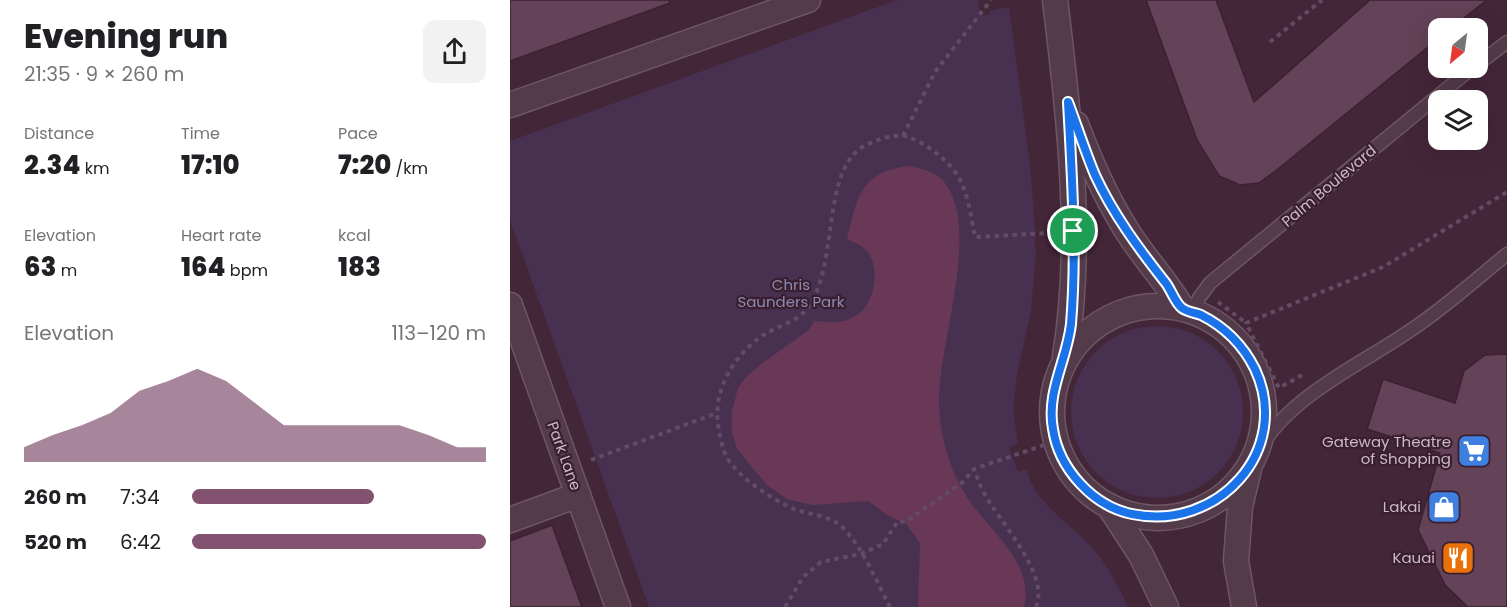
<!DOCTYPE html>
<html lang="en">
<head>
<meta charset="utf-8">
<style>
	:root { --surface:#fff; --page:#f2f2f2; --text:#202124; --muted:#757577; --accent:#835270 }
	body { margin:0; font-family:Poppins,sans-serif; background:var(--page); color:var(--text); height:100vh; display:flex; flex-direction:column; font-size:22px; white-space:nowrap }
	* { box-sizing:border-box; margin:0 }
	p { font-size:20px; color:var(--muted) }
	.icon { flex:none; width:33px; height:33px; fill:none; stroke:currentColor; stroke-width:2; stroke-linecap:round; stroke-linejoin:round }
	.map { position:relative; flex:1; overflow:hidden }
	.side { display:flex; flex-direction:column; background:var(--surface); width:510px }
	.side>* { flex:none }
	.needle { width:39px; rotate:209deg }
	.controls { position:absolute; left:918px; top:18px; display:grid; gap:12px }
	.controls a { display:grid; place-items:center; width:60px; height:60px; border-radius:12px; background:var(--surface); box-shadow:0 6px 24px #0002; font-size:30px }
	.pin { position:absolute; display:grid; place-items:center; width:51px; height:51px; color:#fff; margin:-26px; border:3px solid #fff; border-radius:50%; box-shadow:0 2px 6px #0007 }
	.round { display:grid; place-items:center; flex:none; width:63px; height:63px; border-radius:12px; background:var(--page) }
	.head { display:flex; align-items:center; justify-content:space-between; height:102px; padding:0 24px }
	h1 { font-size:33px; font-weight:800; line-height:45px }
	.stats { display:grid; grid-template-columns:repeat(3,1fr); gap:9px; height:102px; padding:6px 24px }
	.stats div { display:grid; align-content:center }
	.stats b { font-size:26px; font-weight:800 }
	.stats small { font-size:16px; font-weight:400 }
	.stats p { font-size:16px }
	.chart { height:168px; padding:12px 24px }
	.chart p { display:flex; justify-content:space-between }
	.chart svg { width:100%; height:108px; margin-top:6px; fill:var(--accent); opacity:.7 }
	ul { padding:0 24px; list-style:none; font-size:20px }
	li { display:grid; grid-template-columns:96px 72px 1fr; align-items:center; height:45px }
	li i { height:15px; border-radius:8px; background:var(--accent) }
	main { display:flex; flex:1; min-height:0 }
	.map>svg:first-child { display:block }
	.green { fill:#483050 }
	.water { fill:#693856 }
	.building { fill:#644257; stroke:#3b2131; stroke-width:1.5 }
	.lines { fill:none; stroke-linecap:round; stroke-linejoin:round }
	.lane-casing { stroke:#6e5664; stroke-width:15 }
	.street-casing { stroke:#6e5664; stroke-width:27 }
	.path { stroke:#634b65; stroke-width:4; stroke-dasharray:4.5 4.5; stroke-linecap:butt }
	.lane { stroke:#543b4a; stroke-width:12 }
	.street { stroke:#543b4a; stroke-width:24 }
	.route-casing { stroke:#fff; stroke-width:12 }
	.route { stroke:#1a73e8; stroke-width:8 }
	.labels { text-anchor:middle; stroke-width:4.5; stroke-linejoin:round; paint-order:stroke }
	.street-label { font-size:15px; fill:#cdb8c4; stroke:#391f2f }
	.park-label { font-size:15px; fill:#8d8bb2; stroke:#391f2f }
	.poi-label { font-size:15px; fill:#cdb8c4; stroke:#391f2f; text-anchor:end }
</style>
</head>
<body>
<main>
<section class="side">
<div class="head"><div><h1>Evening run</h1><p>21:35 · 9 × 260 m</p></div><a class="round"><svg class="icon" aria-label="share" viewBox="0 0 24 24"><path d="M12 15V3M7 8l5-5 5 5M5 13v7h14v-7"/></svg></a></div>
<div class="stats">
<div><p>Distance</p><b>2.34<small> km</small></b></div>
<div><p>Time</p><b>17:10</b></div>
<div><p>Pace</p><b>7:20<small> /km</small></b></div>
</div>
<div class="stats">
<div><p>Elevation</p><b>63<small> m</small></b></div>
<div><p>Heart rate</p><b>164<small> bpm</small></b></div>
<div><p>kcal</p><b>183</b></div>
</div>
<div class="chart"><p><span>Elevation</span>113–120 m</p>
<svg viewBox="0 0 160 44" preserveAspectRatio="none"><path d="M0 44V38L10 33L20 29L30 24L40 15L50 11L60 6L70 11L80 20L90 29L100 29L110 29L120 29L130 29L140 33L150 38L160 38V44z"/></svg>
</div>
<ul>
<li><b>260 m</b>7:34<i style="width:62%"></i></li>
<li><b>520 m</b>6:42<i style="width:100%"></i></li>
</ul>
</section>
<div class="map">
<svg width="997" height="607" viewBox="0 0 997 607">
	<rect width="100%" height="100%" fill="#442639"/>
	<g class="green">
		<path d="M 387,0 L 468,0 L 470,16 L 480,14 L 479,11 L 499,7 L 520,165 L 526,239 L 524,239 L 526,251 L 521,311 L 507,375 L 503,410 L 508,444 L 499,447 L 508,472 L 517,469 C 523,504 564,525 585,551 C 599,568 609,587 618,607 L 139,607 L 0,220 L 0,141 Z"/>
		<circle cx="647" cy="412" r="86"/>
	</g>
	<path class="water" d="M 399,166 C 412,169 426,171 435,183 C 472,231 426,350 429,407 C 431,439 439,467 455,494 C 476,529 525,561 514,607 L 408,607 L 410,543 L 396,524 L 379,516 L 358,501 L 302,505 L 277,499 L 257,485 L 227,449 L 222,433 L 222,411 L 228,388 L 236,377 L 250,365 L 299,330 L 304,321 C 317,322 330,324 342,318 C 364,308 372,270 357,251 C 353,246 343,242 337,239 C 348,196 350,172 399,166 Z"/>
	<g class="building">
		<path d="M 0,0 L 159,0 L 160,3 L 0,61 Z"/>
		<path d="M 636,0 L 706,0 L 744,102 L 860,0 L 977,0 L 941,28 L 928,28 L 928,39 L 768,169 L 749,183 L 730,185 L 709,176 L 687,140 Z"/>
		<path d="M 997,354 L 997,607 L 958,607 L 935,585 L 908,530 L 930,453 L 857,429 L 873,379 L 945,403 L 954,371 L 975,355 Z"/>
		<path d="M 42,525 L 72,607 L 0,607 L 0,541 Z"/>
	</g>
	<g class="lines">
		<defs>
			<g id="lane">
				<path d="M 968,64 L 997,42"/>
				<path d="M 684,311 L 689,298 L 700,283 L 962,68"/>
				<path d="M 745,456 C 780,392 855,364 911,323 C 941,302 969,277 997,254"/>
			</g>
			<g id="street">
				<path d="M 545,0 C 559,113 574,243 555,356"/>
				<path d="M 0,105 L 298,0"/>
				<path d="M 566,124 C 581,164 597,201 621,237 C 637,261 657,283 672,308"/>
				<path d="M 0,305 L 108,607"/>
				<circle cx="648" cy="412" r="106"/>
				<path d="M 599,506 L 631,555 L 656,607"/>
				<path d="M 0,520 L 68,495"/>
				<path d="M 734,607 L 726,561 L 730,507 L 739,469"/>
			</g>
		</defs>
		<use href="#lane" class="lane-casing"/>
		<use href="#street" class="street-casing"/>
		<g class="path">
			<path d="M 760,42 L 812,0"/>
			<path d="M 393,136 L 425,72 L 481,0"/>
			<path d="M 708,302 L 736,323"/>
			<path d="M 792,375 L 769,388 L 736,323 L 873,267 L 997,192"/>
			<path d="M 81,460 L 207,413"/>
			<path d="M 275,607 L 293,577 L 311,562 L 351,554 L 373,544 L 388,521 L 395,522 L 453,482 L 464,469"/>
			<path d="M 380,607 C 367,583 353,548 334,529 C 321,515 300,515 284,509 C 263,500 226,476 216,456 C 213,449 210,438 209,430 C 201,392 223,355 255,334 C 266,327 285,322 294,312 C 330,273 310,176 351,148 C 362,141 382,134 394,136 C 412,140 435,158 446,173 C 458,190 461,217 465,237 L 541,233"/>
			<path d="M 526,607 C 540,573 488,521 473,491 C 469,484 467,476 464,469 L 546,441"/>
		</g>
		<use href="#lane" class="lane"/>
		<use href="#street" class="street"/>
	</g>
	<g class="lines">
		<defs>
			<path id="route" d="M 558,102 C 567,126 575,151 585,175 C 603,214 629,249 655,282 C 661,289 665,303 672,308 C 677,312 686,313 691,315 C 715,327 733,345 745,369 C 783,451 707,532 622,514 C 583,506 549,469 543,429 C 536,392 557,360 561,324 C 567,251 562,176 558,102 Z"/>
		</defs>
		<use href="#route" class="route-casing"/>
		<use href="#route" class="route"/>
	</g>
	<defs>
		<symbol id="supermarket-square" viewBox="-11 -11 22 22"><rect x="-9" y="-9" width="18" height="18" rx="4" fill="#3f7fe0" stroke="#391f2f"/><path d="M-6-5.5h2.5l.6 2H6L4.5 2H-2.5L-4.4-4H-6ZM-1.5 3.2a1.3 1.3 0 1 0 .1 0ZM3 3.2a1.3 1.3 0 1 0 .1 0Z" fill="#fff"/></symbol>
		<symbol id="shop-square" viewBox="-11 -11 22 22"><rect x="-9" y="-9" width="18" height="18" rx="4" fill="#3f7fe0" stroke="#391f2f"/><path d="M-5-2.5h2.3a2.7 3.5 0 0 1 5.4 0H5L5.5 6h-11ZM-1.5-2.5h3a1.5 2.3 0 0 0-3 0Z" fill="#fff"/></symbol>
		<symbol id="restaurant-square" viewBox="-11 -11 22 22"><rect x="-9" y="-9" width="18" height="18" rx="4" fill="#e8710a" stroke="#391f2f"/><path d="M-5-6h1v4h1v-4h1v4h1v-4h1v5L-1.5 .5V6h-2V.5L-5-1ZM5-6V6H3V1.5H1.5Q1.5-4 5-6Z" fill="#fff"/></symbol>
	</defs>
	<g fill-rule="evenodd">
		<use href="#supermarket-square" x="945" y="432" width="38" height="38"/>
		<use href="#shop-square" x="915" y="488" width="38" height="38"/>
		<use href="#restaurant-square" x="929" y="539" width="38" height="38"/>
	</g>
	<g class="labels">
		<g class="street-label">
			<text transform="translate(819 186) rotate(-40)" y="5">Palm Boulevard</text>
			<text transform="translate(54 456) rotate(70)" y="5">Park Lane</text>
		</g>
		<g class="park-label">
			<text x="281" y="290">Chris<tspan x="281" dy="17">Saunders Park</tspan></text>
		</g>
		<g class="poi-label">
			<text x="941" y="447">Gateway Theatre<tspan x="941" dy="17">of Shopping</tspan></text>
			<text x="911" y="512">Lakai</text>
			<text x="925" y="563">Kauai</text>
		</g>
	</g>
</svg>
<div class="controls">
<a><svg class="needle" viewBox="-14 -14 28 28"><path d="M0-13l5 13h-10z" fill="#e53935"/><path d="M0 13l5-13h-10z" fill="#757577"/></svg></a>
<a><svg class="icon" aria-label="layers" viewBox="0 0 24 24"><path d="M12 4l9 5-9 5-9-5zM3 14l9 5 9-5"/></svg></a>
</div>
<div class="pin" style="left:563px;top:231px;background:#1e9e55"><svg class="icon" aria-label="arrive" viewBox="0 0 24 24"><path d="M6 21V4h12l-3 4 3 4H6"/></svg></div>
</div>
</main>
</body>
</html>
